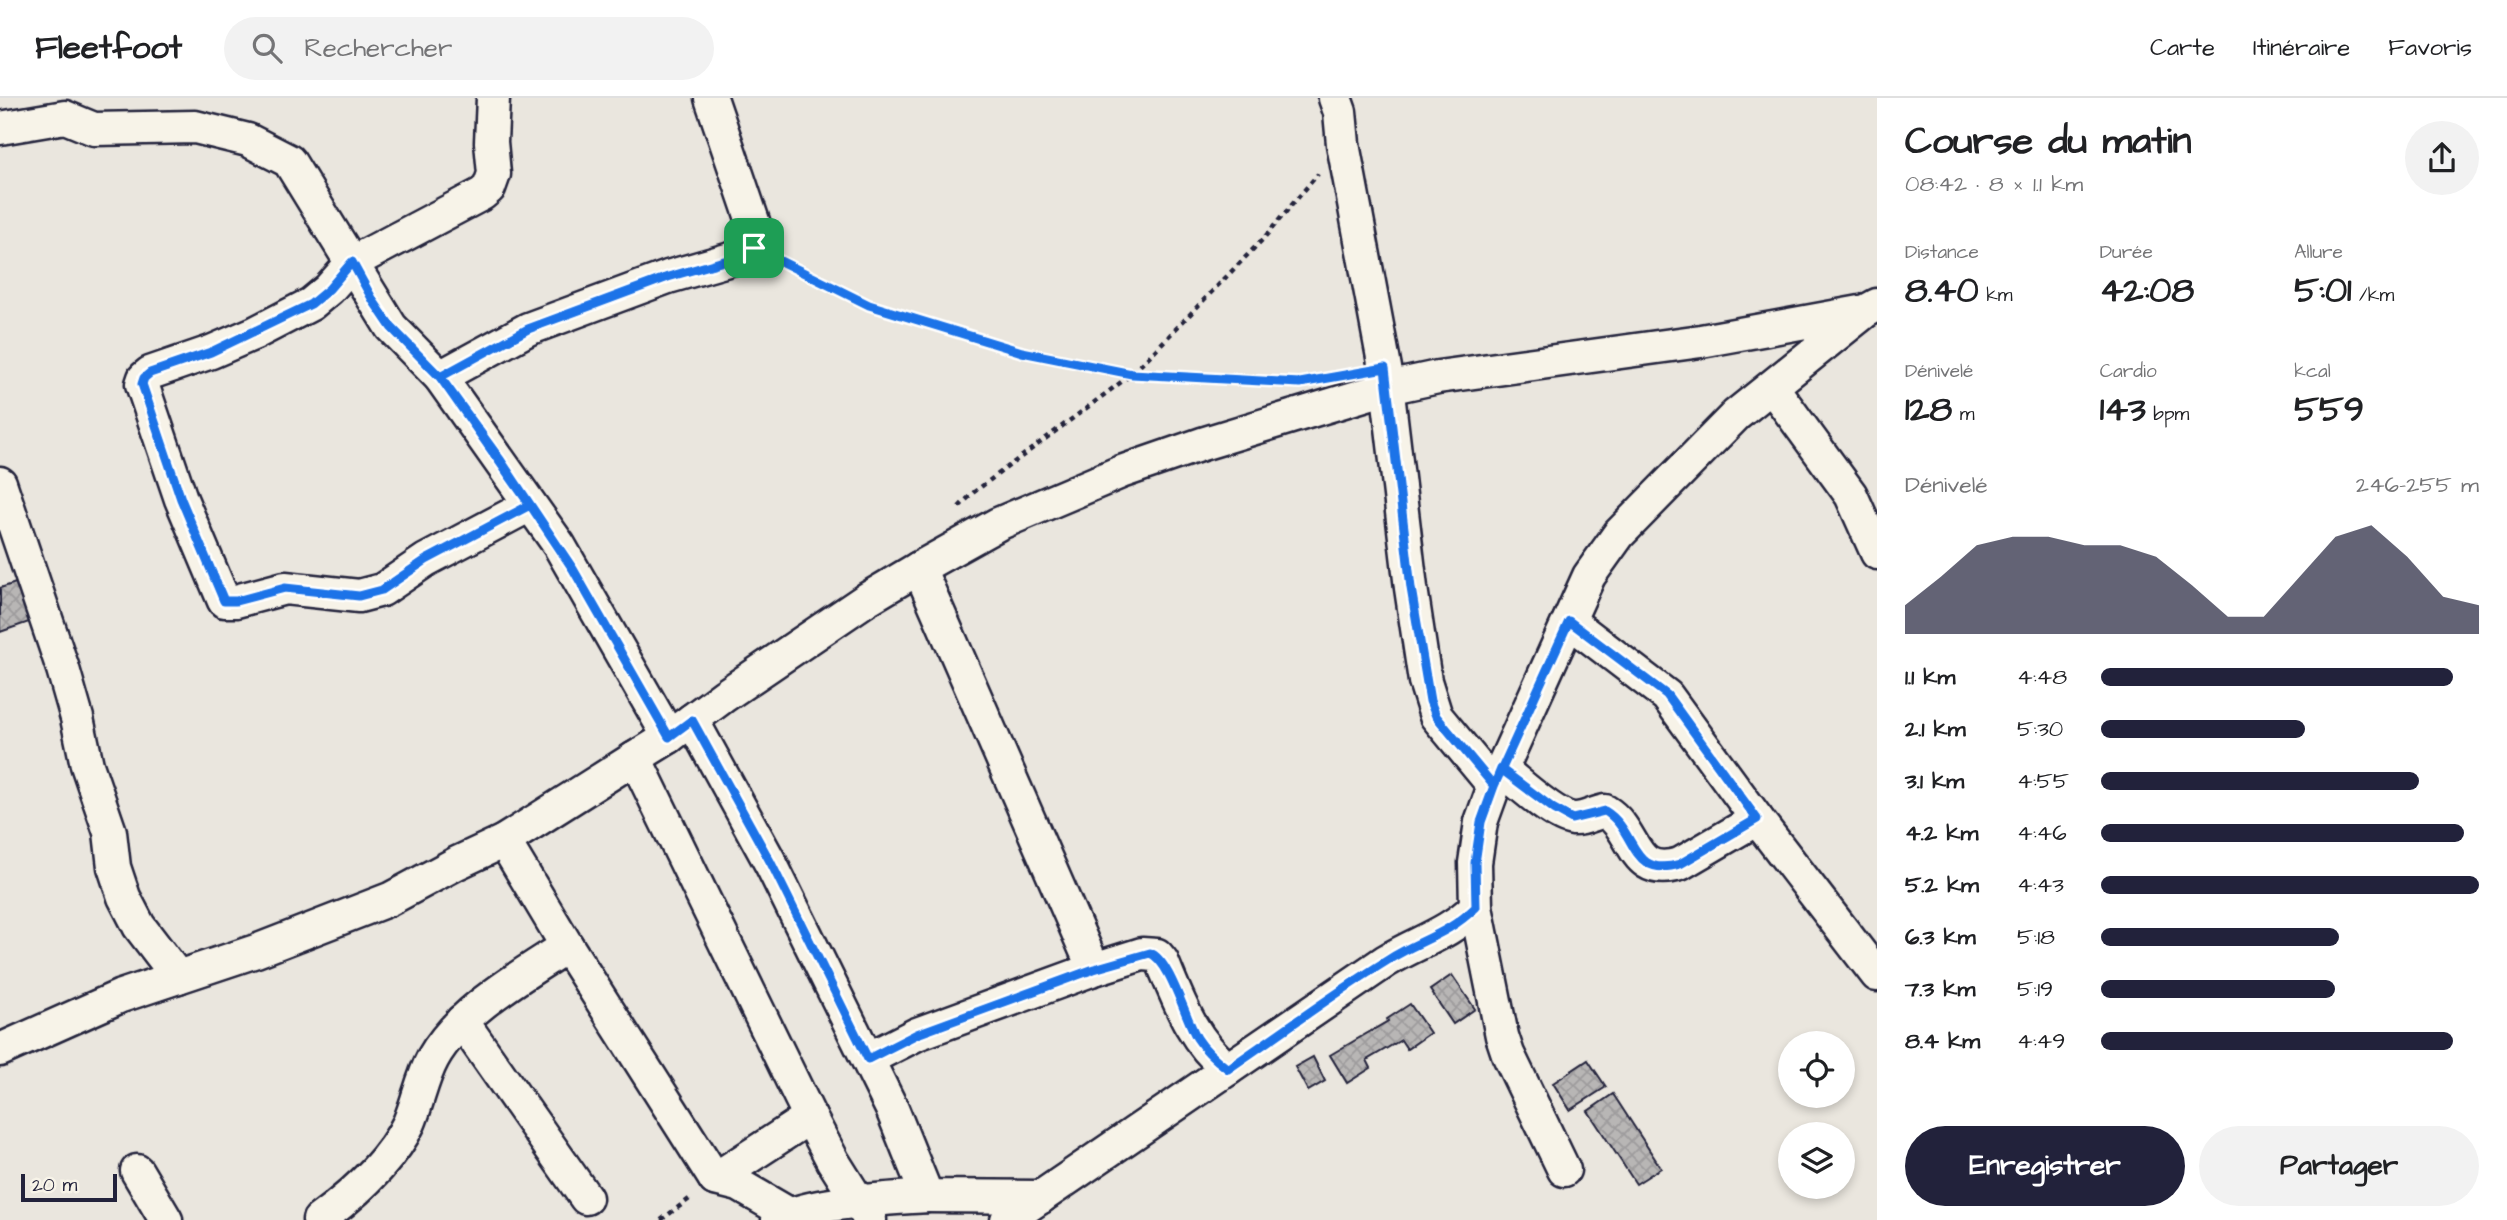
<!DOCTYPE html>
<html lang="fr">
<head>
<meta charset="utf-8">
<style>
	:root { --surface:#fff; --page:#f2f2f2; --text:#202124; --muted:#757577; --line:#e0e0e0; --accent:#22223b }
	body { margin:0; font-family:"Architects Daughter",sans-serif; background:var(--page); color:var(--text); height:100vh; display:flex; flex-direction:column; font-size:26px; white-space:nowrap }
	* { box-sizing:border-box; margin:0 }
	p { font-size:23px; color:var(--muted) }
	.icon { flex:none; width:38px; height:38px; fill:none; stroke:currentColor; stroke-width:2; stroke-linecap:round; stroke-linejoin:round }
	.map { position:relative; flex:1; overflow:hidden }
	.sheet { display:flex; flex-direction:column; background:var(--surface); width:630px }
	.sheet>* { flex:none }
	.fabs { position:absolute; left:1778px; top:933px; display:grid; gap:14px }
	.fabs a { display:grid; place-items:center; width:77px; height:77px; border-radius:50%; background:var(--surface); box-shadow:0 4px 10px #0003; font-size:35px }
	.scale { position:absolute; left:21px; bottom:18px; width:96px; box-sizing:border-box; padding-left:7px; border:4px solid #22223b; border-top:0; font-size:19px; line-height:24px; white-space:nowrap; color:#22223b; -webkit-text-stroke:5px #f7f3e8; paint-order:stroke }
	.pin { position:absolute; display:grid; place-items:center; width:60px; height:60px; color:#fff; margin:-30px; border-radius:14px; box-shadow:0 4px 10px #0006 }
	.round { display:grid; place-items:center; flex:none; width:74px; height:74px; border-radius:37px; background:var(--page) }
	.head { display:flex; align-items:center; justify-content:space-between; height:119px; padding:0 28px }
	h1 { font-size:38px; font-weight:800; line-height:52px }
	.figures { display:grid; grid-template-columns:repeat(3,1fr); gap:10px; height:119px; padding:7px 28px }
	.figures div { display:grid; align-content:center }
	.figures b { font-size:35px; font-weight:800 }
	.figures small { font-size:19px; font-weight:400 }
	.figures p { font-size:19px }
	.chart { height:196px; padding:14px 28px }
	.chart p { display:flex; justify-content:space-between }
	.chart svg { width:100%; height:126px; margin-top:7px; fill:var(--accent); opacity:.7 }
	.button { display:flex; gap:14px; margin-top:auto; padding:14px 28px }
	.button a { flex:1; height:80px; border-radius:42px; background:var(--accent); color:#fff; font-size:28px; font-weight:800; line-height:80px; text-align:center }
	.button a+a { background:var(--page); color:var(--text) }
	ul { padding:0 28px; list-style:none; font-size:23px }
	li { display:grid; grid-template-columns:112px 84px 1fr; align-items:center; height:52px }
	li i { height:18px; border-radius:9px; background:var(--accent) }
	header { display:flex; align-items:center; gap:42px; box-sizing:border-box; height:98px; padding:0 35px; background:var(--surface); border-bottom:2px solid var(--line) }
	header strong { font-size:33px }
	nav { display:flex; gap:38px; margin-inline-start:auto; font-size:24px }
	.search { width:490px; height:63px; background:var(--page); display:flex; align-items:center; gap:18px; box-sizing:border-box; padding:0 24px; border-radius:38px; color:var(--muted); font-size:26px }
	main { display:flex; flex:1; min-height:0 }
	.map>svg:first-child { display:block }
	.building { fill:url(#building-cross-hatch); stroke:#22223b; stroke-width:2 }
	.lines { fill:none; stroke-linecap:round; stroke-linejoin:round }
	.minor-casing { stroke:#22223b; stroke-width:37 }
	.path { stroke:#22223b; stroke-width:4.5; stroke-dasharray:5 5; stroke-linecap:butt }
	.minor { stroke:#f7f3e8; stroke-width:32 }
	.route-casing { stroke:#fff; stroke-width:14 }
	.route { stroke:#1a73e8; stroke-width:9 }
</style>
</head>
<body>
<header>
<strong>Fleetfoot</strong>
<div class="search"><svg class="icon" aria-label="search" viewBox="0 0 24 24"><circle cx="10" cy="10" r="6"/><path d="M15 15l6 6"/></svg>Rechercher</div>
<nav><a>Carte</a><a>Itinéraire</a><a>Favoris</a></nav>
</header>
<main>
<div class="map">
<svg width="1877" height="1122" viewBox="0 0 1877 1122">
	<defs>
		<pattern id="building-cross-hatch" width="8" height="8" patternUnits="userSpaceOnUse" patternTransform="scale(1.75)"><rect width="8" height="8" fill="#b8b6b5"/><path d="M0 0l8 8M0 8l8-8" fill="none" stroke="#9e9c9d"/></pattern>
	</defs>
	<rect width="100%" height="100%" fill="#eae6de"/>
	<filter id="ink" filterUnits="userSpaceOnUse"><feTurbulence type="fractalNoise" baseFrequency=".0143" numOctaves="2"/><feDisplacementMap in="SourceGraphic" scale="14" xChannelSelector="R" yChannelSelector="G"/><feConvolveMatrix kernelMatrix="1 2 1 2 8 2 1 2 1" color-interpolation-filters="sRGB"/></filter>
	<g filter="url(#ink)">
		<g class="building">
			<path d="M 22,483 L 35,522 L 0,534 L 0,490 Z"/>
			<path d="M 1452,877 L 1475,911 L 1453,926 L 1430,892 Z"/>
			<path d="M 1410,906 L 1430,935 L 1407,951 L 1401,942 L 1367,962 L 1371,970 L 1347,985 L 1330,957 L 1388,923 L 1387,921 Z"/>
			<path d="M 1313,959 L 1325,983 L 1308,993 L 1295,969 Z"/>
			<path d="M 1588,962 L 1606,989 L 1570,1012 L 1553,985 Z"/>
			<path d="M 1613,996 L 1661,1070 L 1636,1086 L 1588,1013 Z"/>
		</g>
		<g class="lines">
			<defs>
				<g id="minor">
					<path d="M 493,0 L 491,44 L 494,76 L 489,90 L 482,96 L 353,164 L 329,191 L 311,206 L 255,235 L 211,254 L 150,275 L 144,280 L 142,286 L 181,401 L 224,503 L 236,503 L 285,490 L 359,498 L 382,492 L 426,462 L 530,407"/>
					<path d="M 1335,0 L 1340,14 L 1343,46 L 1385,270 L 1411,490 L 1425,583 L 1436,618 L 1494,688"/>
					<path d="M 0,30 L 65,19 L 94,31 L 195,29 L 248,42 L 289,63 L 391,229 L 440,279 L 559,447 L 669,639"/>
					<path d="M 440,279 L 528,231 L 668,179 L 745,157 L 754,150 L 758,138 L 711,0"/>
					<path d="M 1772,289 L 1851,397 L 1877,455"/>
					<path d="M 0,385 L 63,571 L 77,620 L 87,667 L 110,734 L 114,769 L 124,799 L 139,828 L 178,879"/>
					<path d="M 1569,523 L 1667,598 L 1757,721 L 1877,877"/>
					<path d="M 692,622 L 771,766 L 892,1011 L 927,1098 L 1041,1099"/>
					<path d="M 1501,671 C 1518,684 1553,718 1573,721 C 1584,722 1594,715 1605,713 C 1638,733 1630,781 1680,766 L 1757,721"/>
					<path d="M 504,743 L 567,848 L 715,1081 L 739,1087 L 789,1116"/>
					<path d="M 1094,871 L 1142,856 L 1157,857 L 1162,863 C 1179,904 1192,942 1228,971"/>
					<path d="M 462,923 L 586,1100"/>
					<path d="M 0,952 L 121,898 L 256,853 L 390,801 L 457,765 L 504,743 L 635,660"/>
					<path d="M 868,961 L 917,936 L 1094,871 L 919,470"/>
					<path d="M 1564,1072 L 1508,956 L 1502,938 L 1476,809 L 1475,765 L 1481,724 L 1494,688 L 1589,478 L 1619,436 L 1736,317 L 1862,216"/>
					<path d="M 137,1073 L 166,1122"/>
					<path d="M 715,1081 L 810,1019"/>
					<path d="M 319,1122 C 353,1097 391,1063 409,1025 C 418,1004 422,980 433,960 C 460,912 523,877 567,848"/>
					<path d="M 778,1122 C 811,1104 887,1101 927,1098"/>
					<path d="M 870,1122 L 833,1063 L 810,1019 L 635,660 L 669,639 L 724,598 L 867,501 L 919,470 L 998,426 L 1121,374 L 1202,346 L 1291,319 L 1387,290 L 1438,279 L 1701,243 L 1866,213 L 1877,207"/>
					<path d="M 1007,1122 L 1386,863 C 1419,843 1447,837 1476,809"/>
				</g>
			</defs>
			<use href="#minor" class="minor-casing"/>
			<g class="path">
				<path d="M 780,163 L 869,207 L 1022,254 L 1132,276 L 1290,285"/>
				<path d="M 959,409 L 974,394 L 1132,276 L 1263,141 L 1318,76"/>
				<path d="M 661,1122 L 692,1099"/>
			</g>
			<use href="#minor" class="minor"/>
		</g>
	</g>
	<g class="lines" filter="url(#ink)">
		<defs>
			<path id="route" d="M 754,150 L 745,157 L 668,179 L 528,231 L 440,279 L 530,407 L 426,462 L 382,492 L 359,498 L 285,490 L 236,503 L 224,503 L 181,401 L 142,286 L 144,280 L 150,275 L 211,254 L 311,206 L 329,191 L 352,164 L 374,204 L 391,229 L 440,279 L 501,363 L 573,471 L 669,639 L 692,622 L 771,765 L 868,961 L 917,936 L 1094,871 L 1150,855 C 1170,862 1185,920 1197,940 C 1205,953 1216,962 1228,971 C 1281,935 1333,896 1388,862 C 1421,841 1446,838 1476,809 L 1475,765 L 1481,724 L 1494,688 L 1569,523 L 1667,597 L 1757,721 L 1680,766 C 1629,781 1638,733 1605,713 L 1572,721 L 1554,711 L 1501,671 L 1494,688 L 1436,618 L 1430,603 L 1411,490 L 1385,270 L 1300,285 L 1132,276 L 1022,254 L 869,207 L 754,150"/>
		</defs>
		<use href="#route" class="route-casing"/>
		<use href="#route" class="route"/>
	</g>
</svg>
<div class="fabs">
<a><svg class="icon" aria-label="locate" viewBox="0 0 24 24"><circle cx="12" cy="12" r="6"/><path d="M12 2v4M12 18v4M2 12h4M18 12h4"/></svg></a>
<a><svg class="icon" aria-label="layers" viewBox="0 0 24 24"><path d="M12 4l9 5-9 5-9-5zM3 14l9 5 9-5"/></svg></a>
</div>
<div class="scale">20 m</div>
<div class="pin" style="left:754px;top:150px;background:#1e9e55"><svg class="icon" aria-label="arrive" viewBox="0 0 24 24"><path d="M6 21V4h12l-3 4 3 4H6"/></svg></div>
</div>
<section class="sheet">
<div class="head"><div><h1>Course du matin</h1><p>08:42 · 8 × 1.1 km</p></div><a class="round"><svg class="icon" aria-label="share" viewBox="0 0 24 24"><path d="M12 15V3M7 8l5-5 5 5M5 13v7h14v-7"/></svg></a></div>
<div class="figures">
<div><p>Distance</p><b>8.40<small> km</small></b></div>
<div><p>Durée</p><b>42:08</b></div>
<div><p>Allure</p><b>5:01<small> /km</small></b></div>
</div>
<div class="figures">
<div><p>Dénivelé</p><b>128<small> m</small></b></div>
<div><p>Cardio</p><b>143<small> bpm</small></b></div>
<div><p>kcal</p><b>559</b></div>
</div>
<div class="chart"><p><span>Dénivelé</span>246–255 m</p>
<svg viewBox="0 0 160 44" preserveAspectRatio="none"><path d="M0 44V34L10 24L20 13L30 10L40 10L50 13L60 13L70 17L80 27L90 38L100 38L110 24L120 10L130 6L140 17L150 31L160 34V44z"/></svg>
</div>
<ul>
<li><b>1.1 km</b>4:48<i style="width:93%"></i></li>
<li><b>2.1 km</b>5:30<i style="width:54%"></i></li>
<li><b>3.1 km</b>4:55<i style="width:84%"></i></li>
<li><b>4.2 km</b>4:46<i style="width:96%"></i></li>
<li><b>5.2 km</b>4:43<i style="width:100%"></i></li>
<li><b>6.3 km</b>5:18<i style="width:63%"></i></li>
<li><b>7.3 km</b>5:19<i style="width:62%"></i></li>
<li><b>8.4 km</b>4:49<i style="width:93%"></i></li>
</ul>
<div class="button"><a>Enregistrer</a><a>Partager</a></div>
</section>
</main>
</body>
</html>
